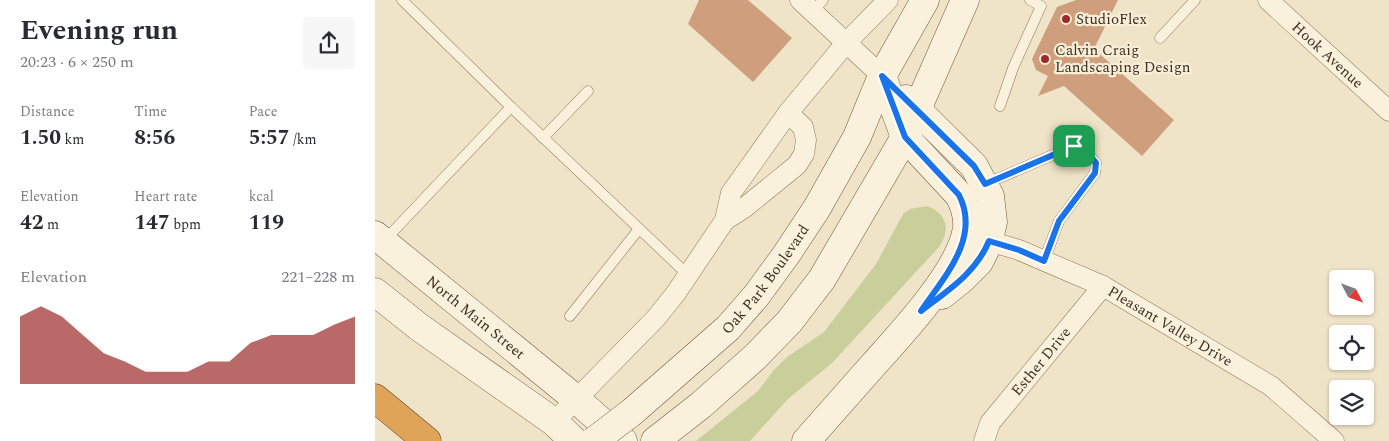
<!DOCTYPE html>
<html lang="en">
<head>
<meta charset="utf-8">
<style>
	:root { --surface:#fff; --page:#f7f7f7; --text:#2b2b33; --muted:#7c7c81; --accent:#9e2a2b }
	body { margin:0; font-family:Spectral,serif; background:var(--page); color:var(--text); height:100vh; display:flex; flex-direction:column; font-size:19px; white-space:nowrap }
	* { box-sizing:border-box; margin:0 }
	p { font-size:16px; color:var(--muted) }
	.icon { flex:none; width:28px; height:28px; fill:none; stroke:currentColor; stroke-width:2; stroke-linecap:round; stroke-linejoin:round }
	.map { position:relative; flex:1; overflow:hidden }
	.side { display:flex; flex-direction:column; background:var(--surface); width:375px }
	.side>* { flex:none }
	.needle { width:32px; rotate:131deg }
	.tools { position:absolute; left:954px; top:270px; display:grid; gap:10px }
	.tools a { display:grid; place-items:center; width:45px; height:45px; border-radius:5px; background:var(--surface); box-shadow:0 1px 4px #0004; font-size:25px }
	.pin { position:absolute; display:grid; place-items:center; width:42px; height:42px; color:#fff; margin:-21px; border-radius:10px; box-shadow:0 2px 8px #0006 }
	.round { display:grid; place-items:center; flex:none; width:52px; height:52px; border-radius:5px; background:var(--page) }
	.summary { display:flex; align-items:center; justify-content:space-between; height:85px; padding:0 20px }
	h1 { font-size:28px; font-weight:700; line-height:38px }
	.figures { display:grid; grid-template-columns:repeat(3,1fr); gap:8px; height:85px; padding:5px 20px }
	.figures div { display:grid; align-content:center }
	.figures b { font-size:21px; font-weight:700 }
	.figures small { font-size:14px; font-weight:400 }
	.figures p { font-size:14px }
	.chart { height:140px; padding:10px 20px }
	.chart p { display:flex; justify-content:space-between }
	.chart svg { width:100%; height:90px; margin-top:5px; fill:var(--accent); opacity:.7 }
	main { display:flex; flex:1; min-height:0 }
	.map>svg:first-child { display:block }
	.green { fill:#c9cf9b }
	.building { fill:#cf9f7d }
	.lines { fill:none; stroke-linecap:round; stroke-linejoin:round }
	.lane-casing { stroke:#8d765c; stroke-width:11 }
	.street-casing { stroke:#8d765c; stroke-width:21 }
	.secondary-casing { stroke:#6f573f; stroke-width:29 }
	.highway-casing { stroke:#5b4430; stroke-width:29 }
	.lane { stroke:#faf1dc; stroke-width:10 }
	.street { stroke:#faf1dc; stroke-width:20 }
	.secondary { stroke:#faf1dc; stroke-width:28 }
	.highway { stroke:#e0a458; stroke-width:28 }
	.secondary-bridge-casing { stroke:#6f573f; stroke-width:29; stroke-linecap:butt }
	.secondary-bridge { stroke:#faf1dc; stroke-width:28 }
	.route-casing { stroke:#fff; stroke-width:10 }
	.route { stroke:#1a73e8; stroke-width:6 }
	.poi-dot { fill:#9e2a2b; stroke:#f7eed8; stroke-width:2 }
	.labels { text-anchor:middle; stroke-width:4.5; stroke-linejoin:round; paint-order:stroke }
	.poi-label { font-size:15px; fill:#3d2e20; stroke:#f7eed8; text-anchor:start }
	.street-label { font-size:15px; fill:#3d2e20; stroke:#f7eed8 }
</style>
</head>
<body>
<main>
<section class="side">
<div class="summary"><div><h1>Evening run</h1><p>20:23 · 6 × 250 m</p></div><a class="round"><svg class="icon" aria-label="share" viewBox="0 0 24 24"><path d="M12 15V3M7 8l5-5 5 5M5 13v7h14v-7"/></svg></a></div>
<div class="figures">
<div><p>Distance</p><b>1.50<small> km</small></b></div>
<div><p>Time</p><b>8:56</b></div>
<div><p>Pace</p><b>5:57<small> /km</small></b></div>
</div>
<div class="figures">
<div><p>Elevation</p><b>42<small> m</small></b></div>
<div><p>Heart rate</p><b>147<small> bpm</small></b></div>
<div><p>kcal</p><b>119</b></div>
</div>
<div class="chart"><p><span>Elevation</span>221–228 m</p>
<svg viewBox="0 0 160 44" preserveAspectRatio="none"><path d="M0 44V11L10 6L20 11L30 20L40 29L50 33L60 38L70 38L80 38L90 33L100 33L110 24L120 20L130 20L140 20L150 15L160 11V44z"/></svg>
</div>
</section>
<div class="map">
<svg width="1014" height="441" viewBox="0 0 1014 441">
	<rect width="100%" height="100%" fill="#f0e4c8"/>
	<path class="green" d="M 552,206 C 572,213 576,230 564,247 L 457,363 L 413,399 L 375,441 L 321,441 L 383,391 L 398,371 L 412,357 L 449,332 L 501,264 L 528,214 L 535,209 Z"/>
	<g class="building">
		<path d="M 324,0 L 373,0 L 417,38 L 378,82 L 313,24 Z"/>
		<path d="M 701,0 L 743,0 L 719,49 L 799,120 L 767,156 L 689,86 L 663,96 L 673,76 L 661,70 L 657,59 L 682,7 Z"/>
	</g>
	<g class="lines">
		<defs>
			<g id="lane">
				<path d="M 437,12 L 448,0"/>
				<path d="M 785,38 L 820,0"/>
				<path d="M 625,106 L 638,68 L 666,6 L 655,0"/>
				<path d="M 136,107 L 313,275"/>
				<path d="M 168,138 L 213,91"/>
				<path d="M 610,184 L 699,146 L 708,148 L 721,163 L 720,173 L 684,221 L 669,261"/>
				<path d="M 9,241 L 136,107 L 27,0"/>
				<path d="M 195,316 L 264,229"/>
			</g>
			<g id="street">
				<path d="M 425,0 L 507,76"/>
				<path id="s1" d="M 893,0 L 1014,111"/>
				<path d="M 350,220 L 369,208 L 422,165 L 429,154 L 431,140 L 428,127 L 413,113"/>
				<path id="s2" d="M 614,241 L 644,250 L 728,286 L 896,386 L 959,441"/>
				<path d="M 179,422 L 281,318 L 301,293 L 350,220 L 356,193 L 413,113 L 471,43 L 513,0"/>
				<path id="s3" d="M 609,441 L 615,423 L 728,286"/>
			</g>
			<g id="secondary">
				<path d="M 531,99 L 599,166 L 615,196 L 618,222 L 613,244 L 604,262 L 587,279 L 567,295"/>
				<path id="s4" d="M 0,235 L 201,399 L 248,441"/>
				<path d="M 0,292 L 44,327 L 179,422 L 199,441"/>
				<path id="s5" d="M 257,412 L 353,328 L 381,296 L 411,255 L 442,208 L 482,137 L 507,76 L 550,0"/>
				<path d="M 280,441 L 326,405 L 380,357 L 414,322 L 447,279 L 530,137 L 590,0"/>
				<path d="M 431,441 C 454,415 477,389 500,363 C 528,332 586,270 592,228 C 593,216 590,206 584,195 L 530,137 L 507,76"/>
			</g>
			<path id="highway" d="M 0,398 L 52,441"/>
		</defs>
		<use href="#lane" class="lane-casing"/>
		<use href="#street" class="street-casing"/>
		<use href="#secondary" class="secondary-casing"/>
		<use href="#highway" class="highway-casing"/>
		<use href="#lane" class="lane"/>
		<use href="#street" class="street"/>
		<use href="#secondary" class="secondary"/>
		<use href="#highway" class="highway"/>
		<defs>
			<path id="secondary-bridge" d="M 219,441 L 257,412"/>
		</defs>
		<use href="#secondary-bridge" class="secondary-bridge-casing"/>
		<use href="#secondary-bridge" class="secondary-bridge"/>
	</g>
	<g class="lines">
		<defs>
			<path id="route" d="M 507,76 L 599,166 L 610,184 L 699,146 L 708,148 L 721,163 L 720,173 L 684,221 L 669,261 L 644,250 L 614,241 C 601,273 572,291 546,311 C 569,277 606,238 584,195 L 530,137 Z"/>
		</defs>
		<use href="#route" class="route-casing"/>
		<use href="#route" class="route"/>
	</g>
	<g class="poi-dot">
		<circle cx="691" cy="19" r="5"/>
		<circle cx="670" cy="59" r="5"/>
	</g>
	<g class="labels">
		<g class="poi-label">
			<text x="701" y="24">StudioFlex</text>
			<text x="680" y="55">Calvin Craig<tspan x="680" dy="17">Landscaping Design</tspan></text>
		</g>
		<g class="street-label">
			<text dy="5" stroke="none"><textPath href="#s1" startOffset="81">Hook Avenue</textPath></text>
			<text dy="5" stroke="none"><textPath href="#s5" startOffset="189">Oak Park Boulevard</textPath></text>
			<text dy="5" stroke="none"><textPath href="#s4" startOffset="130">North Main Street</textPath></text>
			<text dy="5" stroke="none"><textPath href="#s2" startOffset="201">Pleasant Valley Drive</textPath></text>
			<text dy="5" stroke="none"><textPath href="#s3" startOffset="99">Esther Drive</textPath></text>
		</g>
	</g>
</svg>
<div class="tools">
<a><svg class="needle" viewBox="-14 -14 28 28"><path d="M0-13l5 13h-10z" fill="#e53935"/><path d="M0 13l5-13h-10z" fill="#7c7c81"/></svg></a>
<a><svg class="icon" aria-label="locate" viewBox="0 0 24 24"><circle cx="12" cy="12" r="6"/><path d="M12 2v4M12 18v4M2 12h4M18 12h4"/></svg></a>
<a><svg class="icon" aria-label="layers" viewBox="0 0 24 24"><path d="M12 4l9 5-9 5-9-5zM3 14l9 5 9-5"/></svg></a>
</div>
<div class="pin" style="left:699px;top:146px;background:#1e9e55"><svg class="icon" aria-label="arrive" viewBox="0 0 24 24"><path d="M6 21V4h12l-3 4 3 4H6"/></svg></div>
</div>
</main>
</body>
</html>
